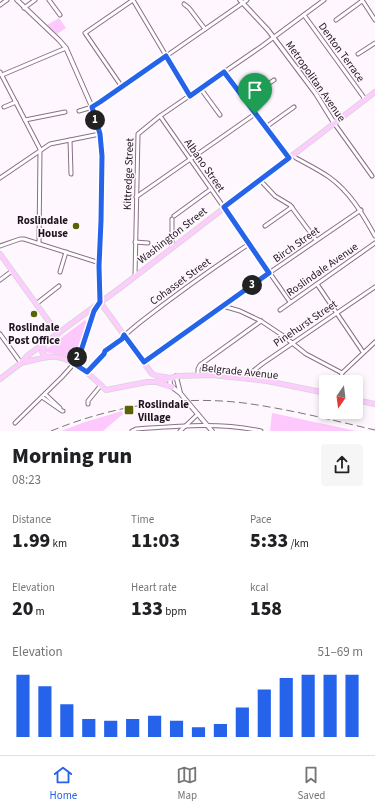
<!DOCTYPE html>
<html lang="en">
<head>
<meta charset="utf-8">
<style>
	:root { --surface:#fff; --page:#f6f6f6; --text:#202124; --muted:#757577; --line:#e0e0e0; --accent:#2563eb }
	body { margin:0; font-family:"Source Sans 3",sans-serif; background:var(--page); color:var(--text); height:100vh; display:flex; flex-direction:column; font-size:15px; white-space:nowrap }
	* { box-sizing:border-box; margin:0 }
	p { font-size:13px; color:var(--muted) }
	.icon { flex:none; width:22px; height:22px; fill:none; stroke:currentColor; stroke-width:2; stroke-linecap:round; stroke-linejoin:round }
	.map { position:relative; height:431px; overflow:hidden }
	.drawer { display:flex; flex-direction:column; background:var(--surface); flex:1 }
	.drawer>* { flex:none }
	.needle { width:26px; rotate:194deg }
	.controls { position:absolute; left:319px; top:375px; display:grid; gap:8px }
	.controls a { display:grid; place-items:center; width:44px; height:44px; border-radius:4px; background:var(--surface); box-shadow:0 2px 6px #0003; font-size:20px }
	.pin { position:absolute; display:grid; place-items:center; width:34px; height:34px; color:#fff; margin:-41px -17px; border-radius:50% 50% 50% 0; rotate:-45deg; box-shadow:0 0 4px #0007 }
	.pin .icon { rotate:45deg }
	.km { position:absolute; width:20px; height:20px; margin:-10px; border-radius:50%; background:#222; color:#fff; font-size:11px; line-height:20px; text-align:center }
	.round { display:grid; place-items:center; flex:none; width:42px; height:42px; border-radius:4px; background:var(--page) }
	.summary { display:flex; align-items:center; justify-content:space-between; height:68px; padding:0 12px }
	h1 { font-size:22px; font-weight:800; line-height:30px }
	.figures { display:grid; grid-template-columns:repeat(3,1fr); gap:6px; height:68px; padding:4px 12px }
	.figures div { display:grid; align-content:center }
	.figures b { font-size:20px; font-weight:800 }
	.figures small { font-size:11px; font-weight:400 }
	.figures p { font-size:11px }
	.chart { height:112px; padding:8px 12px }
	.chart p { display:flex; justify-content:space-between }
	.chart svg { width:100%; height:72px; margin-top:4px; stroke:var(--accent); stroke-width:6 }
	.menu { display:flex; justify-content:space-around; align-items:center; height:56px; border-top:1px solid var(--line); background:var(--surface); font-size:11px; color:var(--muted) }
	.menu a { display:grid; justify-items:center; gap:2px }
	.menu .selected { color:var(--accent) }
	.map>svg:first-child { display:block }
	.green { fill:#fdc9fc }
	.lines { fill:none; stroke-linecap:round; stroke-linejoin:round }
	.minor-casing { stroke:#897089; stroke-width:5 }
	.tertiary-casing { stroke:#897089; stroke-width:5.5 }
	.primary-casing { stroke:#d6d5d6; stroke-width:6 }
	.minor { stroke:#fff; stroke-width:3 }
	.tertiary { stroke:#fff; stroke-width:3.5 }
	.primary { stroke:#fdcdfd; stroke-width:4.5 }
	.rail { stroke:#7d747d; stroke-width:1; stroke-dasharray:8 4; stroke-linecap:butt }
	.route-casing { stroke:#fff; stroke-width:8 }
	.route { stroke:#2563eb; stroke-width:5 }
	.poi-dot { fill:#596303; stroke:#fef8fe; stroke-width:1.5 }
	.labels { text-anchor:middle; stroke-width:3; stroke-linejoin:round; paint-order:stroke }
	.street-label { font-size:11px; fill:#1e141e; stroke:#fef8fe }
	.poi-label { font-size:11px; font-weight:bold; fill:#1e141e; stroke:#fef8fe; text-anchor:end }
</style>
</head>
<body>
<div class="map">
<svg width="375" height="431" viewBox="0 0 375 431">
	<rect width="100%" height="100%" fill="#fef8fe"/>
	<g class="green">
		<path d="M 59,18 L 66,28 L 57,34 L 47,25 Z"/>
		<path d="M 85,320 L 87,323 L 77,351 L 76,353 L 70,356 L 67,357 L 46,352 L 45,350 Z"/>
		<path d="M 122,411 L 123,414 L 103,431 L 61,431 L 85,422 Z"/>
		<path d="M 272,413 L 357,431 L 270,431 Z"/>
	</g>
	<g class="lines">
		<defs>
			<g id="minor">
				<path d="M 49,0 L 60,15"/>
				<path d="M 133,0 L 190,96"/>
				<path d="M 362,0 L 375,20"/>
				<path d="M 184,4 L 189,8 L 205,29"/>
				<path d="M 0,5 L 7,0"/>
				<path d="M 24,8 L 35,0"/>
				<path d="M 304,15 L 365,99"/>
				<path d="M 336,20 L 362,1"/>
				<path d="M 358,54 L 375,43"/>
				<path d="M 0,72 L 40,149 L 39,244"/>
				<path d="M 224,72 L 289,158"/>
				<path d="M 2,75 L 66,48"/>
				<path d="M 122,87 L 85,33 L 133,0"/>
				<path d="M 201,89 L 220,115"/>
				<path d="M 245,100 L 274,80"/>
				<path d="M 4,107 L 16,102"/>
				<path d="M 79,111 L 89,108 L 100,102 L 247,0"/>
				<path d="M 160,116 L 290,302"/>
				<path d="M 25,120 L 65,112"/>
				<path d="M 334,123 L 372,176"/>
				<path d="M 266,127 L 294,107"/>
				<path d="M 70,140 L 71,174"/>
				<path d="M 293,155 L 296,158 C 307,164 319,170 329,177 C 350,192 362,213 375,236"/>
				<path d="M 0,178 L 50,144 L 100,134"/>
				<path d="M 260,180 L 275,196 L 290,205 L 316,240"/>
				<path d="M 136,197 L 255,114"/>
				<path d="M 174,216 L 211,189"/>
				<path d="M 172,219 L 172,242 L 173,246"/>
				<path d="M 265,226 L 292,207"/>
				<path d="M 135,242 L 148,243"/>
				<path d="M 0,246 L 20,239 L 24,239 L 100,263"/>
				<path d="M 60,272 L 66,252"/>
				<path d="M 135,276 L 138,134 L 160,116 L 262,46 L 324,0"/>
				<path d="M 0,280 L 12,271"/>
				<path d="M 317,284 L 363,352"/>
				<path d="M 36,304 L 59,286"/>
				<path d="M 223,306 L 240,311 L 261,321 L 282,335 L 306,354 L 342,373 L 340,382"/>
				<path d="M 280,310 L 375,243"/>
				<path d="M 0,334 L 21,363"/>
				<path d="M 144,362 L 269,273 L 361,210"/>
				<path d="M 87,372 L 104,354 L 105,351 C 119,341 130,330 143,320 C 178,293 213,268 249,244"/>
				<path d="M 342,373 L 375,342"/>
				<path d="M 198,375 L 198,369 L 200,365 L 261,321"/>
				<path d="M 248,378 L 252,372 L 262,364 L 375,287"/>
				<path d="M 45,394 L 60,408"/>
				<path d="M 42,397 L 62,411 L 63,411"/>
				<path d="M 88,404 L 88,401 L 101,385"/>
				<path d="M 15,423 L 62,377 L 71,367 L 73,363"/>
				<path d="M 132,431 L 136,429 C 178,426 220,422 261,431"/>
				<path d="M 180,431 L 198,414"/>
			</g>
			<g id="tertiary">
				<path d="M 17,0 L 59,40 L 66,48 L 92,107 L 100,134 L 102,157 L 101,221 L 99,266 L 100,302"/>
				<path d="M 240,0 L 268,30 L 316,94 L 334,123"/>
				<path d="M 176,376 L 180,392"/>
				<path d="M 170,378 L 170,383 L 171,386 L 180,393 L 212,431"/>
			</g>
			<g id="primary">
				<path d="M 0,254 L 58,334"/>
				<path d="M 100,302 L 152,374 L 158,376 L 170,378"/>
				<path d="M 45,344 L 42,352 L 45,356 L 50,357"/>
				<path d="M 21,363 C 30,361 40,358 49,357 C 72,355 91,376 106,390 L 147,382 L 155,382 L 178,376 L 212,375 L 267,381 L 326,393"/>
				<path d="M 73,363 L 81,352 L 94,311 L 98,305"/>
				<path d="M 0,379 L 21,363 L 27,356 L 120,288 L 375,92"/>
				<path d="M 159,383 L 172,387"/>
				<path d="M 356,400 L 375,404"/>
			</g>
		</defs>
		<use href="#minor" class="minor-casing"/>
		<use href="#tertiary" class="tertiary-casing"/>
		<use href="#primary" class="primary-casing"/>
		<use href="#minor" class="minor"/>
		<use href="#tertiary" class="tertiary"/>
		<use href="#primary" class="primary"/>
		<path class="rail" d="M 51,431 C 112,406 178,395 244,403 C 288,409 332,420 375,430"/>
	</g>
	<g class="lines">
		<defs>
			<path id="route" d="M 166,56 L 190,96 L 224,72 L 289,158 L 224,207 L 269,273 L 144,362 L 124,335 L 122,339 L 105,351 L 104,354 L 87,372 L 73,363 L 80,354 L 94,311 L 100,302 L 99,266 L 101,221 L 102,156 L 100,134 L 92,107 L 100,102 Z"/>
		</defs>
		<use href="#route" class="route-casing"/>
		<use href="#route" class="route"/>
	</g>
	<g class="poi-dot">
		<circle cx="76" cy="226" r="4"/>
		<circle cx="34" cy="314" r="4"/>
		<rect x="124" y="405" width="10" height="10" rx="2"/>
	</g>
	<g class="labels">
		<g class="street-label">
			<text transform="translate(342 52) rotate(54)" y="4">Denton Terrace</text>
			<text transform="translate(316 81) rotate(55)" y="4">Metropolitan Avenue</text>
			<text transform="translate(205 165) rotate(55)" y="4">Albano Street</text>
			<text transform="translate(128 174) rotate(-88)" y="4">Kittredge Street</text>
			<text transform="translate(172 235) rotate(-38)" y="4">Washington Street</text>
			<text transform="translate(296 244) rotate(-35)" y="4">Birch Street</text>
			<text transform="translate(322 269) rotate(-35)" y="4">Roslindale Avenue</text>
			<text transform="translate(180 281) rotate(-36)" y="4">Cohasset Street</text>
			<text transform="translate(305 323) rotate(-34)" y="4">Pinehurst Street</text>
			<text transform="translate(240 371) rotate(6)" y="4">Belgrade Avenue</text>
		</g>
		<g class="poi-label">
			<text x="68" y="224">Roslindale<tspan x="68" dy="13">House</tspan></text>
			<text x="34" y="331" text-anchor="middle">Roslindale<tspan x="34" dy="13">Post Office</tspan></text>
			<text x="138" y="408" text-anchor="start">Roslindale<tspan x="138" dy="13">Village</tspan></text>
		</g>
	</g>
</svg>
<div class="controls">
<a><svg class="needle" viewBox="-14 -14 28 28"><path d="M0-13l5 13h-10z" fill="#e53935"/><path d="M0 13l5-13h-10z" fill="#757577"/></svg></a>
</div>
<div class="pin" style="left:255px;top:114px;background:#1e9e55"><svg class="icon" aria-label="arrive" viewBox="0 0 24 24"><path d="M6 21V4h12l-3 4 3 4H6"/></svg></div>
<b class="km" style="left:95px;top:120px">1</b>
<b class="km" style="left:77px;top:357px">2</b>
<b class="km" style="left:252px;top:285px">3</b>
</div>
<section class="drawer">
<div class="summary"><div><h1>Morning run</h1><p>08:23</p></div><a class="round"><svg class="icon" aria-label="share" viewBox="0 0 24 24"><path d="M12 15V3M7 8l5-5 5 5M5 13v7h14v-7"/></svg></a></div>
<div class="figures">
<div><p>Distance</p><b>1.99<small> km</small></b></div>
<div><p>Time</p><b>11:03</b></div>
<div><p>Pace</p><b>5:33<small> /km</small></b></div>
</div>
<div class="figures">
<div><p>Elevation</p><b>20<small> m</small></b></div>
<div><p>Heart rate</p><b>133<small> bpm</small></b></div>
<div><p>kcal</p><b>158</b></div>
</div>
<div class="chart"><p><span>Elevation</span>51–69 m</p>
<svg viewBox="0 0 160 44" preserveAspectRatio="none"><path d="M5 44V6M15 44V13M25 44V24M35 44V33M45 44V34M55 44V33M65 44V31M75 44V34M85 44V38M95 44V36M105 44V26M115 44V15M125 44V8M135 44V6M145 44V6M155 44V6"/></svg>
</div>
</section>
<nav class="menu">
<a class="selected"><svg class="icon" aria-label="home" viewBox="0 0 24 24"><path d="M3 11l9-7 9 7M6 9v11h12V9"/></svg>Home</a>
<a><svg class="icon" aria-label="map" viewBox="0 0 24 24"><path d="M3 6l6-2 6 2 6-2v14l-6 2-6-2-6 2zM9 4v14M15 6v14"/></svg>Map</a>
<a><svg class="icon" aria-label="saved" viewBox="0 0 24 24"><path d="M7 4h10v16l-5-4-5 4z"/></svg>Saved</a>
</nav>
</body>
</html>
